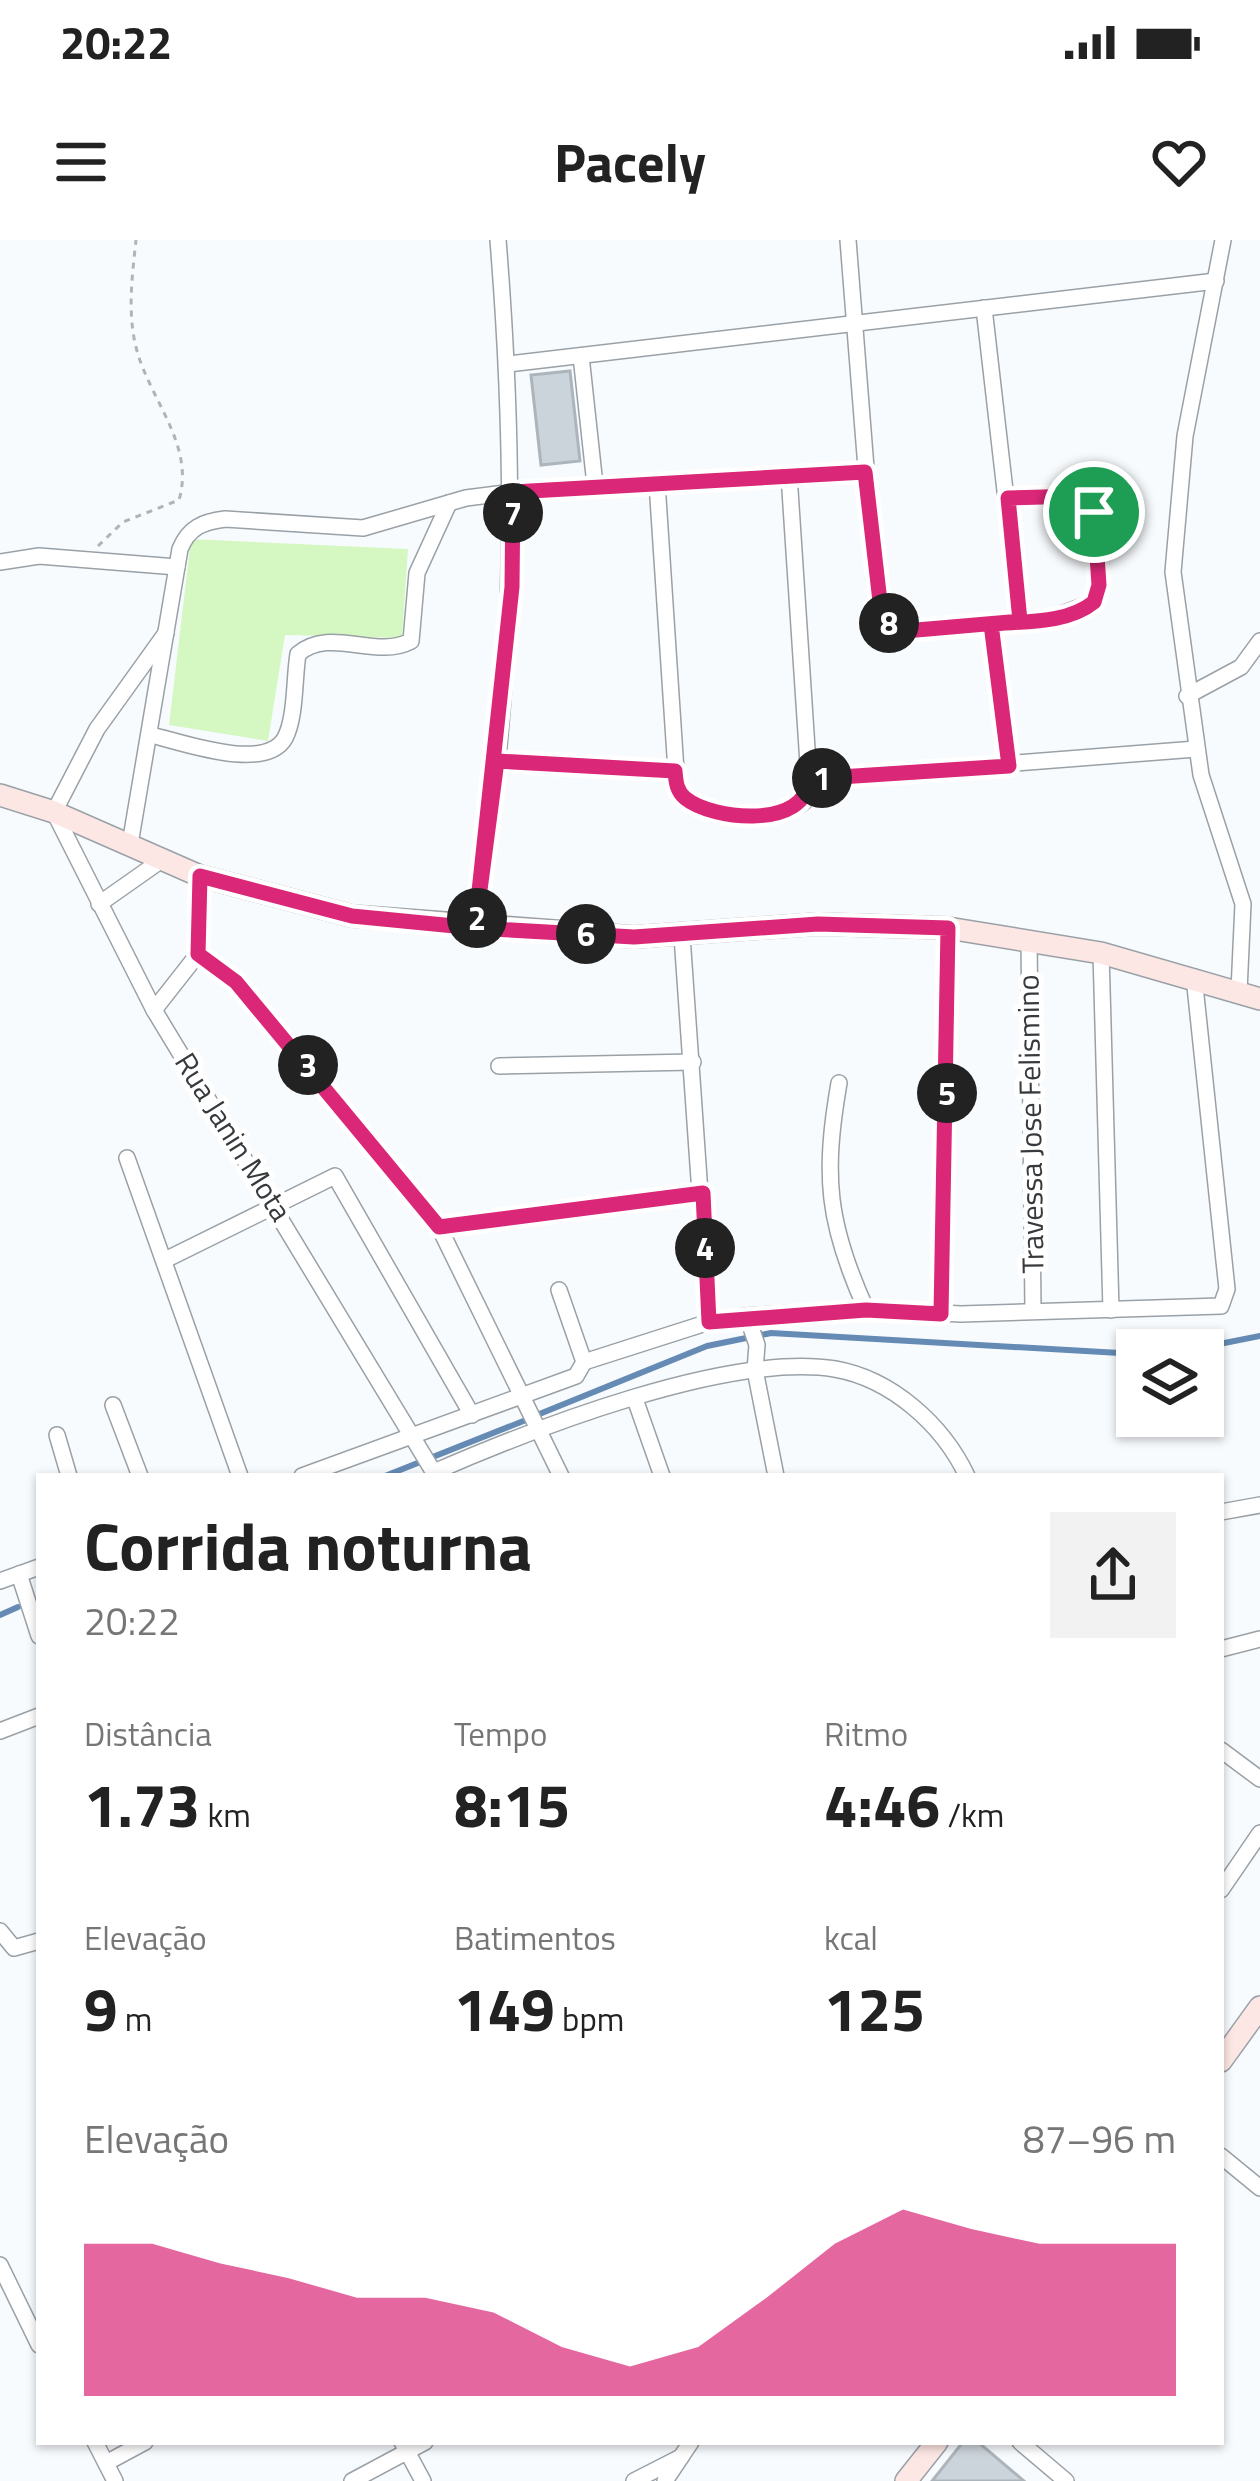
<!DOCTYPE html>
<html lang="pt">
<head>
<meta charset="utf-8">
<style>
	:root { --surface:#fff; --page:#f2f2f2; --text:#222; --muted:#767676; --accent:#db2777 }
	body { margin:0; font-family:"Titillium Web",sans-serif; background:var(--page); color:var(--text); height:100vh; display:flex; flex-direction:column; font-size:45px; white-space:nowrap }
	* { box-sizing:border-box; margin:0 }
	p { font-size:39px; color:var(--muted) }
	.icon { flex:none; width:66px; height:66px; fill:none; stroke:currentColor; stroke-width:2; stroke-linecap:round; stroke-linejoin:round }
	.map { position:relative; flex:1; overflow:hidden }
	.side { position:absolute; left:36px; top:1233px; width:1188px; height:972px; display:flex; flex-direction:column; background:var(--surface); border-radius:0px; box-shadow:0 3px 9px #0004 }
	.side>* { flex:none }
	.fabs { position:absolute; left:1116px; top:1089px; display:grid; gap:24px }
	.fabs a { display:grid; place-items:center; width:108px; height:108px; border-radius:0px; background:var(--surface); box-shadow:0 3px 9px #0004; font-size:60px }
	.pin { position:absolute; display:grid; place-items:center; width:102px; height:102px; color:#fff; margin:-51px; border:6px solid #fff; border-radius:50%; box-shadow:0 3px 12px #0007 }
	.km { position:absolute; width:60px; height:60px; margin:-30px; border-radius:50%; background:#222; color:#fff; font-size:33px; line-height:60px; text-align:center }
	.round { display:grid; place-items:center; flex:none; width:126px; height:126px; border-radius:0px; background:var(--page) }
	.overview { display:flex; align-items:center; justify-content:space-between; height:204px; padding:0 48px }
	h1 { font-size:66px; font-weight:700; line-height:90px }
	.metrics { display:grid; grid-template-columns:repeat(3,1fr); gap:18px; height:204px; padding:12px 48px }
	.metrics div { display:grid; align-content:center }
	.metrics b { font-size:60px; font-weight:700 }
	.metrics small { font-size:33px; font-weight:400 }
	.metrics p { font-size:33px }
	.chart { height:336px; padding:24px 48px }
	.chart p { display:flex; justify-content:space-between }
	.chart svg { width:100%; height:216px; margin-top:12px; fill:var(--accent); opacity:.7 }
	.status { display:flex; justify-content:space-between; align-items:center; height:84px; padding:0 60px; background:var(--surface); direction:ltr }
	.status svg { height:33px; fill:currentColor }
	header { display:flex; justify-content:space-between; align-items:center; height:156px; padding:0 48px; background:var(--surface); font-size:54px; font-weight:700 }
	.map>svg:first-child { display:block }
	.green { fill:#d5f8c2 }
	.lines { fill:none; stroke-linecap:round; stroke-linejoin:round }
	.stream { stroke:#658bb5; stroke-width:6 }
	.building { fill:#ccd4db; stroke:#adb5bc; stroke-width:3 }
	.street-casing { stroke:#99a1a7; stroke-width:18 }
	.secondary-casing { stroke:#99a1a7; stroke-width:24 }
	.path { stroke:#b1b4b7; stroke-width:3; stroke-dasharray:6 6; stroke-linecap:butt }
	.street { stroke:#fff; stroke-width:15 }
	.secondary { stroke:#fde7e4; stroke-width:21 }
	.route-casing { stroke:#fff; stroke-width:24 }
	.route { stroke:#db2777; stroke-width:15 }
	.labels { text-anchor:middle; stroke-width:10; stroke-linejoin:round; paint-order:stroke }
	.street-label { font-size:30px; fill:#373a3d; stroke:#fff }
</style>
</head>
<body>
<div class="status"><b>20:22</b><svg viewBox="0 0 49 12"><path d="M0 12V9h3v3zM5 12V6h3v6zM10 12V3h3v9zM15 12V0h3v12zM26 1h20v11H26zM47 4h2v5h-2z"/></svg></div>
<header><svg class="icon" aria-label="menu" viewBox="0 0 24 24"><path d="M4 6h16M4 12h16M4 18h16"/></svg>Pacely<svg class="icon" aria-label="heart" viewBox="0 0 24 24"><path d="M12 20l-8-8c-3-5 5-10 8-4 3-6 11-1 8 4z"/></svg></header>
<div class="map">
<svg width="1260" height="2241" viewBox="0 0 1260 2241">
	<rect width="100%" height="100%" fill="#f8fbfe"/>
	<path class="green" d="M 191,299 L 408,309 L 402,398 L 285,395 L 268,501 L 169,485 Z"/>
	<g class="lines">
		<g class="stream">
			<path d="M 1189,1110 L 1260,1096"/>
			<path d="M 537,1175 L 707,1106 L 771,1093 L 1137,1114"/>
			<path d="M 385,1236 L 531,1178"/>
			<path d="M 0,1375 L 18,1367"/>
		</g>
	</g>
	<g class="building">
		<path d="M 570,131 L 580,221 L 541,225 L 531,135 Z"/>
		<path d="M 963,2202 L 978,2202 L 1024,2241 L 932,2241 Z"/>
	</g>
	<g class="lines">
		<defs>
			<g id="street">
				<path d="M 848,0 L 875,342 C 879,362 881,386 905,391 L 1051,378 L 1094,362 C 1105,338 1101,282 1086,260 L 1054,254 L 1008,258"/>
				<path d="M 1223,0 L 1185,196 L 1173,332 L 1201,535 L 1243,664 L 1239,751"/>
				<path d="M 984,68 L 1020,381"/>
				<path d="M 581,116 L 595,245"/>
				<path d="M 508,124 L 1216,41"/>
				<path d="M 657,243 L 677,546 C 695,578 777,585 804,562 L 809,539 L 789,235"/>
				<path d="M 0,322 L 39,316 L 177,327"/>
				<path d="M 991,384 L 1008,526"/>
				<path d="M 166,393 L 97,489 L 54,572 L 154,770 L 436,1236"/>
				<path d="M 1187,456 L 1241,427 L 1260,401"/>
				<path d="M 151,495 C 182,502 265,533 285,498 C 296,477 294,438 298,414 C 330,386 375,420 411,401 L 417,333 L 449,263"/>
				<path d="M 497,521 L 675,531"/>
				<path d="M 809,539 L 1196,509"/>
				<path d="M 130,604 L 180,309 C 189,287 203,282 225,279 L 363,288 L 466,258 L 513,252 L 865,232"/>
				<path d="M 99,664 L 163,619"/>
				<path d="M 475,688 C 515,456 517,234 498,0"/>
				<path d="M 682,696 L 709,1082"/>
				<path d="M 1029,699 L 1033,1070"/>
				<path d="M 1101,713 L 1111,1070"/>
				<path d="M 198,714 L 236,742 L 439,987 L 561,1236"/>
				<path d="M 154,770 L 198,714 L 200,636"/>
				<path d="M 499,826 L 693,822"/>
				<path d="M 839,843 C 823,935 827,983 866,1069"/>
				<path d="M 127,918 L 240,1236"/>
				<path d="M 439,987 L 703,953"/>
				<path d="M 165,1020 L 335,936 L 472,1175"/>
				<path d="M 941,1074 L 948,688"/>
				<path d="M 747,1076 L 866,1069 L 961,1074 L 1221,1066 L 1227,1049 L 1194,737"/>
				<path d="M 584,1122 L 709,1082 L 747,1076 L 757,1105 L 755,1130 L 776,1236"/>
				<path d="M 635,1159 L 662,1236"/>
				<path d="M 113,1165 L 140,1236"/>
				<path d="M 57,1195 L 69,1236"/>
				<path d="M 434,1232 C 533,1189 728,1112 835,1129 C 892,1139 943,1185 967,1236"/>
				<path d="M 302,1236 L 576,1136 L 584,1122 L 559,1050"/>
				<path d="M 1221,1272 L 1260,1265"/>
				<path d="M 19,1334 L 39,1396"/>
				<path d="M 0,1341 L 39,1327"/>
				<path d="M 1221,1409 L 1260,1399"/>
				<path d="M 0,1491 L 39,1476"/>
				<path d="M 1221,1510 L 1260,1539"/>
				<path d="M 1221,1650 L 1260,1593"/>
				<path d="M 0,1691 L 14,1708 L 39,1701"/>
				<path d="M 1221,1916 L 1260,1948"/>
				<path d="M 0,2025 L 39,2105"/>
				<path d="M 95,2202 L 115,2241"/>
				<path d="M 402,2202 L 423,2241"/>
				<path d="M 1020,2202 L 1066,2241"/>
				<path d="M 106,2223 L 145,2202"/>
				<path d="M 352,2241 L 425,2202"/>
				<path d="M 634,2241 L 681,2217"/>
				<path d="M 665,2241 L 691,2202"/>
			</g>
			<g id="secondary">
				<path d="M 0,555 L 54,572 L 200,636 L 352,676 L 634,697 L 818,684 L 948,688 L 1101,713 L 1260,759"/>
				<path d="M 1221,1821 L 1260,1767"/>
				<path d="M 906,2241 L 937,2202"/>
			</g>
		</defs>
		<use href="#street" class="street-casing"/>
		<use href="#secondary" class="secondary-casing"/>
		<path class="path" d="M 98,306 L 123,282 L 179,260 C 195,206 151,161 137,111 C 127,75 132,37 136,0"/>
		<use href="#street" class="street"/>
		<use href="#secondary" class="secondary"/>
	</g>
	<g class="lines">
		<defs>
			<path id="route" d="M 1094,272 L 1099,345 L 1094,362 C 1067,384 1024,381 991,384 L 1009,526 L 809,539 C 807,589 713,581 685,558 C 676,550 676,541 675,531 L 497,521 L 475,688 L 352,676 L 200,636 L 198,714 L 236,742 L 439,987 L 703,953 L 709,1082 L 866,1070 L 941,1074 L 948,688 L 818,684 L 634,697 L 475,688 L 512,347 L 513,252 L 865,232 L 881,370 L 892,387 L 905,391 L 1020,381 L 1008,258 L 1079,256 L 1094,272"/>
		</defs>
		<use href="#route" class="route-casing"/>
		<use href="#route" class="route"/>
	</g>
	<g class="labels">
		<g class="street-label">
			<text transform="translate(1031 884) rotate(-91)" y="10">Travessa Jose Felismino</text>
			<text transform="translate(233 897) rotate(58)" y="10">Rua Janin Mota</text>
		</g>
	</g>
</svg>
<div class="fabs">
<a><svg class="icon" aria-label="layers" viewBox="0 0 24 24"><path d="M12 4l9 5-9 5-9-5zM3 14l9 5 9-5"/></svg></a>
</div>
<div class="pin" style="left:1094px;top:272px;background:#1e9e55"><svg class="icon" aria-label="arrive" viewBox="0 0 24 24"><path d="M6 21V4h12l-3 4 3 4H6"/></svg></div>
<b class="km" style="left:822px;top:538px">1</b>
<b class="km" style="left:477px;top:678px">2</b>
<b class="km" style="left:308px;top:825px">3</b>
<b class="km" style="left:705px;top:1008px">4</b>
<b class="km" style="left:947px;top:853px">5</b>
<b class="km" style="left:586px;top:694px">6</b>
<b class="km" style="left:513px;top:273px">7</b>
<b class="km" style="left:889px;top:383px">8</b>
<section class="side">
<div class="overview"><div><h1>Corrida noturna</h1><p>20:22</p></div><a class="round"><svg class="icon" aria-label="share" viewBox="0 0 24 24"><path d="M12 15V3M7 8l5-5 5 5M5 13v7h14v-7"/></svg></a></div>
<div class="metrics">
<div><p>Distância</p><b>1.73<small> km</small></b></div>
<div><p>Tempo</p><b>8:15</b></div>
<div><p>Ritmo</p><b>4:46<small> /km</small></b></div>
</div>
<div class="metrics">
<div><p>Elevação</p><b>9<small> m</small></b></div>
<div><p>Batimentos</p><b>149<small> bpm</small></b></div>
<div><p>kcal</p><b>125</b></div>
</div>
<div class="chart"><p><span>Elevação</span>87–96 m</p>
<svg viewBox="0 0 160 44" preserveAspectRatio="none"><path d="M0 44V13L10 13L20 17L30 20L40 24L50 24L60 27L70 34L80 38L90 34L100 24L110 13L120 6L130 10L140 13L150 13L160 13V44z"/></svg>
</div>
</section>
</div>
</body>
</html>
